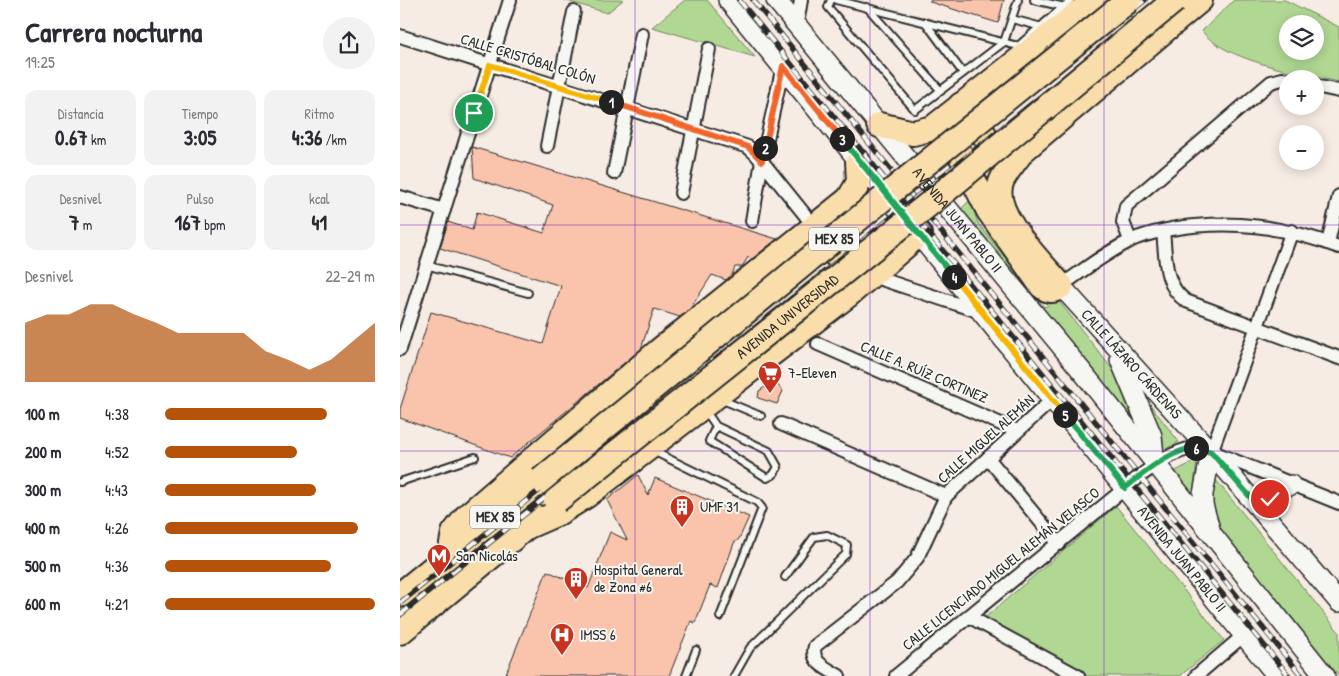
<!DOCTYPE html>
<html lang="es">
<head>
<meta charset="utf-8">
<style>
	:root { --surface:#fff; --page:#f2f2f3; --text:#2b2b33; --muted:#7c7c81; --accent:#b45309 }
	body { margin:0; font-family:"Patrick Hand",sans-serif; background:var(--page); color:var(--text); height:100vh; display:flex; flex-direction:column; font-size:19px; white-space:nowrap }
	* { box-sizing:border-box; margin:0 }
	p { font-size:16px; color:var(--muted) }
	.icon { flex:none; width:28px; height:28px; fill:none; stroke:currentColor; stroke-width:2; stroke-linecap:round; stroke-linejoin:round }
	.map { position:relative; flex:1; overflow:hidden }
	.side { display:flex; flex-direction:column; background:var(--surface); width:400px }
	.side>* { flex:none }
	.tools { position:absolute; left:879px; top:15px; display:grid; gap:10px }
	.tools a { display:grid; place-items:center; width:45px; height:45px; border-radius:50%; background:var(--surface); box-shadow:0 2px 12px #0003; font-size:25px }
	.pin { position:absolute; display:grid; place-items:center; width:42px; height:42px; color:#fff; margin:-21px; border:2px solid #fff; border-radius:50%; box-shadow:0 1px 5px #0007 }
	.km { position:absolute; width:25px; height:25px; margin:-12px; border-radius:50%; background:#222; color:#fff; font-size:14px; line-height:25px; text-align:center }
	.round { display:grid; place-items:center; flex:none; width:52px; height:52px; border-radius:26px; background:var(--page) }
	.headline { display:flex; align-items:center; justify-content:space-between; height:85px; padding:0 25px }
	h1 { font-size:28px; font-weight:700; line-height:38px }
	.metrics { display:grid; grid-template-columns:repeat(3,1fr); gap:8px; height:85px; padding:5px 25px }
	.metrics div { display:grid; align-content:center; border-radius:12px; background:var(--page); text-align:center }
	.metrics b { font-size:21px; font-weight:700 }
	.metrics small { font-size:14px; font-weight:400 }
	.metrics p { font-size:14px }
	.chart { height:140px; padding:10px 25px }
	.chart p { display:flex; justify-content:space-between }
	.chart svg { width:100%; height:90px; margin-top:5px; fill:var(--accent); opacity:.7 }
	ul { padding:0 25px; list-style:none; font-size:16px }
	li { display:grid; grid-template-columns:80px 60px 1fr; align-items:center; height:38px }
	li i { height:12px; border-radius:6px; background:var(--accent) }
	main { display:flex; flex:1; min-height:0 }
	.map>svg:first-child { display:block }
	.green { fill:#b1d893; stroke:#6e825f; fill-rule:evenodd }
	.building { fill:#f9c4ab; stroke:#2b2b2b }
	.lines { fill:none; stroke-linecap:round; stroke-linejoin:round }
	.lane-casing { stroke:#2b2b2b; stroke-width:10 }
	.street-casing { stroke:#2b2b2b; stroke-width:16 }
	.secondary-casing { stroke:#2b2b2b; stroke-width:22 }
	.highway-casing { stroke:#2b2b2b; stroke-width:28 }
	.lane { stroke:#f6f6f2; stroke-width:6 }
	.street { stroke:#f6f6f2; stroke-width:12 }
	.secondary { stroke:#f6f6f2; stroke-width:19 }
	.highway { stroke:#f9deab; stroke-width:24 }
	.rail-casing { stroke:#2b2b2b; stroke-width:5.5 }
	.rail { stroke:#f6f6f2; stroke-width:4; stroke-dasharray:11; stroke-linecap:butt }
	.highway-bridge-casing { stroke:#2b2b2b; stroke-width:28; stroke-linecap:butt }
	.highway-bridge { stroke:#f9deab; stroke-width:24 }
	.split-1-casing { stroke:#fff; stroke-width:10 }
	.split-2-casing { stroke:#fff; stroke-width:10 }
	.split-3-casing { stroke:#fff; stroke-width:10 }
	.split-4-casing { stroke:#fff; stroke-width:10 }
	.split-5-casing { stroke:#fff; stroke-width:10 }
	.split-6-casing { stroke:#fff; stroke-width:10 }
	.split-7-casing { stroke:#fff; stroke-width:10 }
	.split-1 { stroke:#f5b400; stroke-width:6 }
	.split-2 { stroke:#f0652b; stroke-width:6 }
	.split-3 { stroke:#f0652b; stroke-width:6 }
	.split-4 { stroke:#22a559; stroke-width:6 }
	.split-5 { stroke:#f5b400; stroke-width:6 }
	.split-6 { stroke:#22a559; stroke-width:6 }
	.split-7 { stroke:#22a559; stroke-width:6 }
	.grid { fill:none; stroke:#7b2cbf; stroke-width:1; stroke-opacity:0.55 }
	.labels { text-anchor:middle; stroke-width:4; stroke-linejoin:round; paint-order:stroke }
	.shield { fill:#f6f6f2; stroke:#686867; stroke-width:1 }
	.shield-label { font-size:14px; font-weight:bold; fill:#2b2b2b }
	.street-label { font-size:15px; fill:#2b2b2b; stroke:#f6f6f2 }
	.poi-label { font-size:15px; fill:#2b2b2b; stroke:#f6f6f2; text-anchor:start }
</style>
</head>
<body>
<main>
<section class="side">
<div class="headline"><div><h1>Carrera nocturna</h1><p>19:25</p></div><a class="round"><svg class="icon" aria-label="share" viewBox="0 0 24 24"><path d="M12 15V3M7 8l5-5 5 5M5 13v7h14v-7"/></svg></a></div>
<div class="metrics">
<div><p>Distancia</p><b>0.67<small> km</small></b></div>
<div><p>Tiempo</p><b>3:05</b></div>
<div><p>Ritmo</p><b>4:36<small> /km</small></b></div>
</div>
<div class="metrics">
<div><p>Desnivel</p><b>7<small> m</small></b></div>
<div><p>Pulso</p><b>167<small> bpm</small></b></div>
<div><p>kcal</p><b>41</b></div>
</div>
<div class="chart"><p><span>Desnivel</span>22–29 m</p>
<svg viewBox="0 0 160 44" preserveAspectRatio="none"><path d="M0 44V15L10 11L20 11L30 6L40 6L50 11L60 15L70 20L80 20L90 20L100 20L110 29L120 33L130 38L140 33L150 24L160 15V44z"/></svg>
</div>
<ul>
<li><b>100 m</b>4:38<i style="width:77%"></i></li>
<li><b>200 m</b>4:52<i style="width:63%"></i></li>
<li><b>300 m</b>4:43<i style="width:72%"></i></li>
<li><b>400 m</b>4:26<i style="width:92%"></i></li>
<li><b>500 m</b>4:36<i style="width:79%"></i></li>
<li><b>600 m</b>4:21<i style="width:100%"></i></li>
</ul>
</section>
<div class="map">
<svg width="939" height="676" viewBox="0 0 939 676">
	<rect width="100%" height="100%" fill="#f7ece4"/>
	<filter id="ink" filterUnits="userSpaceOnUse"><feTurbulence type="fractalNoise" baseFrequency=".02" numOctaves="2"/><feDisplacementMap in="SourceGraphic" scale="10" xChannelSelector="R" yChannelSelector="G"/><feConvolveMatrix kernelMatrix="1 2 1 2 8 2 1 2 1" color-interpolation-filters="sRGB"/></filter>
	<g filter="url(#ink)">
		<g class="green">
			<path d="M 164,0 L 223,0 L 207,13 Z"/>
			<path d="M 285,0 L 307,0 L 355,57 L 252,27 Z"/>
			<path d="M 834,0 L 885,0 L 939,27 L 939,82 C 903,74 824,61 802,31 ZM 888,24 L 915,24 L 915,51 L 888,51 Z"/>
			<path d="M 570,200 L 578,223 L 644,307 L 658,300 L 713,370 L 740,437 L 555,215 Z"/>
			<path d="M 728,376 L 779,442 L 762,451 Z"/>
			<path d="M 797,460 L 792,503 L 770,474 Z"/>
			<path d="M 811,474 L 939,632 L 939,676 L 805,509 Z"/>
			<path d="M 716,506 L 824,640 L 780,676 L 684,676 L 581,621 Z"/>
		</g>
		<g class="building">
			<path d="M 530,0 L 604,0 L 598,23 L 530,2 Z"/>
			<path d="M 72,147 L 163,174 L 377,239 L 352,259 L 348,257 L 342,267 L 335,267 L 332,275 L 326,280 L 312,275 L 290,309 L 280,317 L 254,309 L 241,349 L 110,458 L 0,418 L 0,409 L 31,312 L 143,344 L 161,286 L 40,248 L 48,222 L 72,230 L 77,212 L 144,233 L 153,205 L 74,178 Z"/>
			<path d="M 374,381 L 383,391 L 377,404 L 358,398 L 359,391 Z"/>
			<path d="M 238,475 L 248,495 L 255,478 L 349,517 L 339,539 L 334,543 L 318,588 L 310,585 L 295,623 L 291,621 L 269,676 L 105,676 L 147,571 L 188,588 L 210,532 L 227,540 L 207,500 Z"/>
			<path d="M 83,545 L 0,614 L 0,608 L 9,606 Z"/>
		</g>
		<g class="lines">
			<defs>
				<g id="lane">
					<path d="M 431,0 L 428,7 L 515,110 L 604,42 L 618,0"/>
					<path d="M 436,0 L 626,48"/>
					<path d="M 634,0 L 665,7"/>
					<path d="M 467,7 L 541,91"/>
					<path d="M 612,19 L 642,27"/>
					<path d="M 525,22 L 563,73"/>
					<path d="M 618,46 L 671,0"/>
					<path d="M 26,265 L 128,293"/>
					<path d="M 320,399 L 361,416"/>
					<path d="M 305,410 L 316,426 L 369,451 L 378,467 L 373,475 L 367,478 L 309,441 L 316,426"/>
					<path d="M 253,451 L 357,502 L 362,508 L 320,617"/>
					<path d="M 0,482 L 75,457"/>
					<path d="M 286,676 L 296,650"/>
					<path d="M 334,676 L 350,648 L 446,554 L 447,545 L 427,535 L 414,537 L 385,577"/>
				</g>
				<g id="street">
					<path d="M 397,24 L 401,0"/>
					<path d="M 0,36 L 348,147 L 356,154 L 414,226"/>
					<path d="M 915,86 L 939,91"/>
					<path d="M 147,146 L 174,12"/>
					<path d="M 214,173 L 242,34"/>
					<path d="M 281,193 L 309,49"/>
					<path d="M 0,197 L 44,210"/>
					<path d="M 352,221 L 362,161 L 383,66"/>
					<path d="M 763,231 C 766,257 763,285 786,301 L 939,358"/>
					<path d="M 730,240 L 723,222 L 726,206 L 871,82 L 882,79 L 888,80"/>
					<path d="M 928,243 L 939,196"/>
					<path d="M 472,276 L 581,312"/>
					<path d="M 661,286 C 683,270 704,254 728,242 C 740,235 757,232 771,229 C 831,219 883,226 939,247"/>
					<path d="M 418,344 L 617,431"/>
					<path d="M 0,349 L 110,0"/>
					<path d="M 381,424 L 546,496"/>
					<path d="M 811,452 L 892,231"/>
					<path d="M 588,458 L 659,544"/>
					<path d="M 570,617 L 678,676"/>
					<path d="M 439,676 C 427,668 410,663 415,646 L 497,582 L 517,558 L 546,496 L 652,400"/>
					<path d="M 496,676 L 740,476 C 757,464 781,445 803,448 L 939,503"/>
					<path d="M 796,676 L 844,635"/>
				</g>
				<g id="secondary">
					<path id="s1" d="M 328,0 L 877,676"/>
					<path id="s2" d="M 376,0 L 685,375 L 925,676"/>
					<path id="s3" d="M 661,286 L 811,452 L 939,602"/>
					<path d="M 720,360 L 752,436 L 755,465"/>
					<path d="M 866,515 C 869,498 875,491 891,485"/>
					<path d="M 810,529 L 803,505 L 803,494 L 811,452"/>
				</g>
				<g id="highway">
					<path d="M 577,102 C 576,130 587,151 618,151"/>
					<path d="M 561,105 L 553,128 L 557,148 L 589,211 L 642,286 C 649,292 654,291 661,286 C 642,263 587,212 602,180 C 607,170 616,160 622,151 L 800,0"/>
					<path d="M 479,125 L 513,133 L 533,128 L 695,0"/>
					<path d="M 405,241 C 432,240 449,266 448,291"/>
					<path d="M 126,527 L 158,513 L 187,495 L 448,295 L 519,234"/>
					<path d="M 50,554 L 54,533 L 67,516 L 259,351 L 449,199 L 459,182 L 458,162"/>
					<path d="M 0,595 L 141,480"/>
					<path d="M 0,632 L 137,518"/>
				</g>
			</defs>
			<use href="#lane" class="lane-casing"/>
			<use href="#street" class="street-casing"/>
			<use href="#secondary" class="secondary-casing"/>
			<use href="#highway" class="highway-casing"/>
			<use href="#lane" class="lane"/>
			<use href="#street" class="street"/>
			<use href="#secondary" class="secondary"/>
			<use href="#highway" class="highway"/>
			<defs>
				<g id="rail">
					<path d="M 339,0 L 889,676"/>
					<path d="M 353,0 L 902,676"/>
					<path d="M 0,603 L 745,0"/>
					<path d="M 0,615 L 760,0"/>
				</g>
			</defs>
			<use href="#rail" class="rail-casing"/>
			<use href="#rail" class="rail"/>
			<defs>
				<g id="highway-bridge">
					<path d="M 141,480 L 508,178 L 729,0"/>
					<path id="s4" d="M 156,501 L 539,196 L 775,0"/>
				</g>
			</defs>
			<use href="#highway-bridge" class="highway-bridge-casing"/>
			<use href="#highway-bridge" class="highway-bridge"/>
		</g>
	</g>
	<g class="lines" filter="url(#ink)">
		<defs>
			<path id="split-1" d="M 74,113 L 90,65 L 211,102"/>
			<path id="split-2" d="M 211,102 L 348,147 L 362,161 L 365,148"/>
			<path id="split-3" d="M 365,148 L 383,66 L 442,139"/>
			<path id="split-4" d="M 442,139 L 554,277"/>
			<path id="split-5" d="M 554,277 L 665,415"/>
			<path id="split-6" d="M 665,415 L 725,488 C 743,473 772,449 796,448"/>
			<path id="split-7" d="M 796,448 L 811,452 L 866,515 L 870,499"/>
		</defs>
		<use href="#split-1" class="split-1-casing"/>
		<use href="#split-2" class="split-2-casing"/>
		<use href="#split-3" class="split-3-casing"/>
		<use href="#split-4" class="split-4-casing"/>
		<use href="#split-5" class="split-5-casing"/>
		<use href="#split-6" class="split-6-casing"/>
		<use href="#split-7" class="split-7-casing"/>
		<use href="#split-1" class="split-1"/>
		<use href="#split-2" class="split-2"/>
		<use href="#split-3" class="split-3"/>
		<use href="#split-4" class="split-4"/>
		<use href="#split-5" class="split-5"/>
		<use href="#split-6" class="split-6"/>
		<use href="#split-7" class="split-7"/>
	</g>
	<path class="grid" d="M 235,0 L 235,676M 470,0 L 470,676M 704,0 L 704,676M 0,225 L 939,225M 0,451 L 939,451"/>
	<defs>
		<symbol id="supermarket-pin" viewBox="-11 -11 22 30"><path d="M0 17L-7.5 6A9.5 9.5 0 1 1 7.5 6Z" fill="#c8321e" stroke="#f6f6f2"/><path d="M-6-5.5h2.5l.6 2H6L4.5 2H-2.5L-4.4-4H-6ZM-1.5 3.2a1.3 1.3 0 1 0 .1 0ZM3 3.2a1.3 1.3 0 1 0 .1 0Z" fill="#fff"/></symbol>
		<symbol id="building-pin" viewBox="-11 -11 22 30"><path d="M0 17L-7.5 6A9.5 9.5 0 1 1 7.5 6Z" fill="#c8321e" stroke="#f6f6f2"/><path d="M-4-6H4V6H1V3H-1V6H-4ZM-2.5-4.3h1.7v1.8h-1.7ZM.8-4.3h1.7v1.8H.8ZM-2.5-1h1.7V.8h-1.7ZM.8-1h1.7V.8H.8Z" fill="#fff"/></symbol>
		<symbol id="metro-pin" viewBox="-11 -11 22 30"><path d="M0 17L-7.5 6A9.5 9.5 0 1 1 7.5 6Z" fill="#c8321e" stroke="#f6f6f2"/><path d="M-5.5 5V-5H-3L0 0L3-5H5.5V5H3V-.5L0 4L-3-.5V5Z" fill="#fff"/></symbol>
		<symbol id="hospital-pin" viewBox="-11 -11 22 30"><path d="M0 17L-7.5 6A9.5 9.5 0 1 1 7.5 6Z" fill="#c8321e" stroke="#f6f6f2"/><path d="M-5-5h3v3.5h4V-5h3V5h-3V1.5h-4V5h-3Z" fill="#fff"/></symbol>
	</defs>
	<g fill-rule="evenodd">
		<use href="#supermarket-pin" x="356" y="359" width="28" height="38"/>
		<use href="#building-pin" x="268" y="493" width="28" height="38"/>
		<use href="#metro-pin" x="25" y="542" width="28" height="38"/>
		<use href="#building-pin" x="162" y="565" width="28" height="38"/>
		<use href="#hospital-pin" x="148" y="621" width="28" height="38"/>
	</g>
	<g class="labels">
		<g class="shield">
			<rect x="409" y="227.5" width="50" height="23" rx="4"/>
			<rect x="70" y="505.5" width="50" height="23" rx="4"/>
		</g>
		<g class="shield-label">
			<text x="434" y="244">MEX 85</text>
			<text x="95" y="522">MEX 85</text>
		</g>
		<g class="street-label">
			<text transform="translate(128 59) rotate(17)" y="5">CALLE CRISTÓBAL COLÓN</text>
			<text dy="5" stroke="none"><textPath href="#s2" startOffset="285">AVENIDA JUAN PABLO II</textPath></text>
			<text dy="5" stroke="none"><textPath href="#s4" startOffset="296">AVENIDA UNIVERSIDAD</textPath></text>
			<text dy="5" stroke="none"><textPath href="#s3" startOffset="105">CALLE LÁZARO CÁRDENAS</textPath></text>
			<text transform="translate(524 372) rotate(23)" y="5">CALLE A. RUÍZ CORTINEZ</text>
			<text transform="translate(586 439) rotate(-42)" y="5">CALLE MIGUEL ALEMÁN</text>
			<text dy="5" stroke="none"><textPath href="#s1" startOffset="720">AVENIDA JUAN PABLO II</textPath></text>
			<text transform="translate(601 569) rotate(-39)" y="5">CALLE LICENCIADO MIGUEL ALEMÁN VELASCO</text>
		</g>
		<g class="poi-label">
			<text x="388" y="378">7-Eleven</text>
			<text x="300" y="512">UMF 31</text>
			<text x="56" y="561">San Nicolás</text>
			<text x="194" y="575">Hospital General<tspan x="194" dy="17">de Zona #6</tspan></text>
			<text x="180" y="640">IMSS 6</text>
		</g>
	</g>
</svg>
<div class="tools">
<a><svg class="icon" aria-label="layers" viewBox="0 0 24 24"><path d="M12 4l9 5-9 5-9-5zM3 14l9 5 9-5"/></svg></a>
<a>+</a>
<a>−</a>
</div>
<div class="pin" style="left:74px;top:113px;background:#1e9e55"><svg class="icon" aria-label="arrive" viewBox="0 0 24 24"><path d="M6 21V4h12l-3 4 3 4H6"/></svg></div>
<div class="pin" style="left:870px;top:499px;background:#d93025"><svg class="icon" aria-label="check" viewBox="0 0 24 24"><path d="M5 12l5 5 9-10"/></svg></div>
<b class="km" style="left:211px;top:102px">1</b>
<b class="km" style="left:365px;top:148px">2</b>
<b class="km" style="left:442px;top:139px">3</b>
<b class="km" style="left:554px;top:277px">4</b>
<b class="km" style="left:665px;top:415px">5</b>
<b class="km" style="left:796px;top:448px">6</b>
</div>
</main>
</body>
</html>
